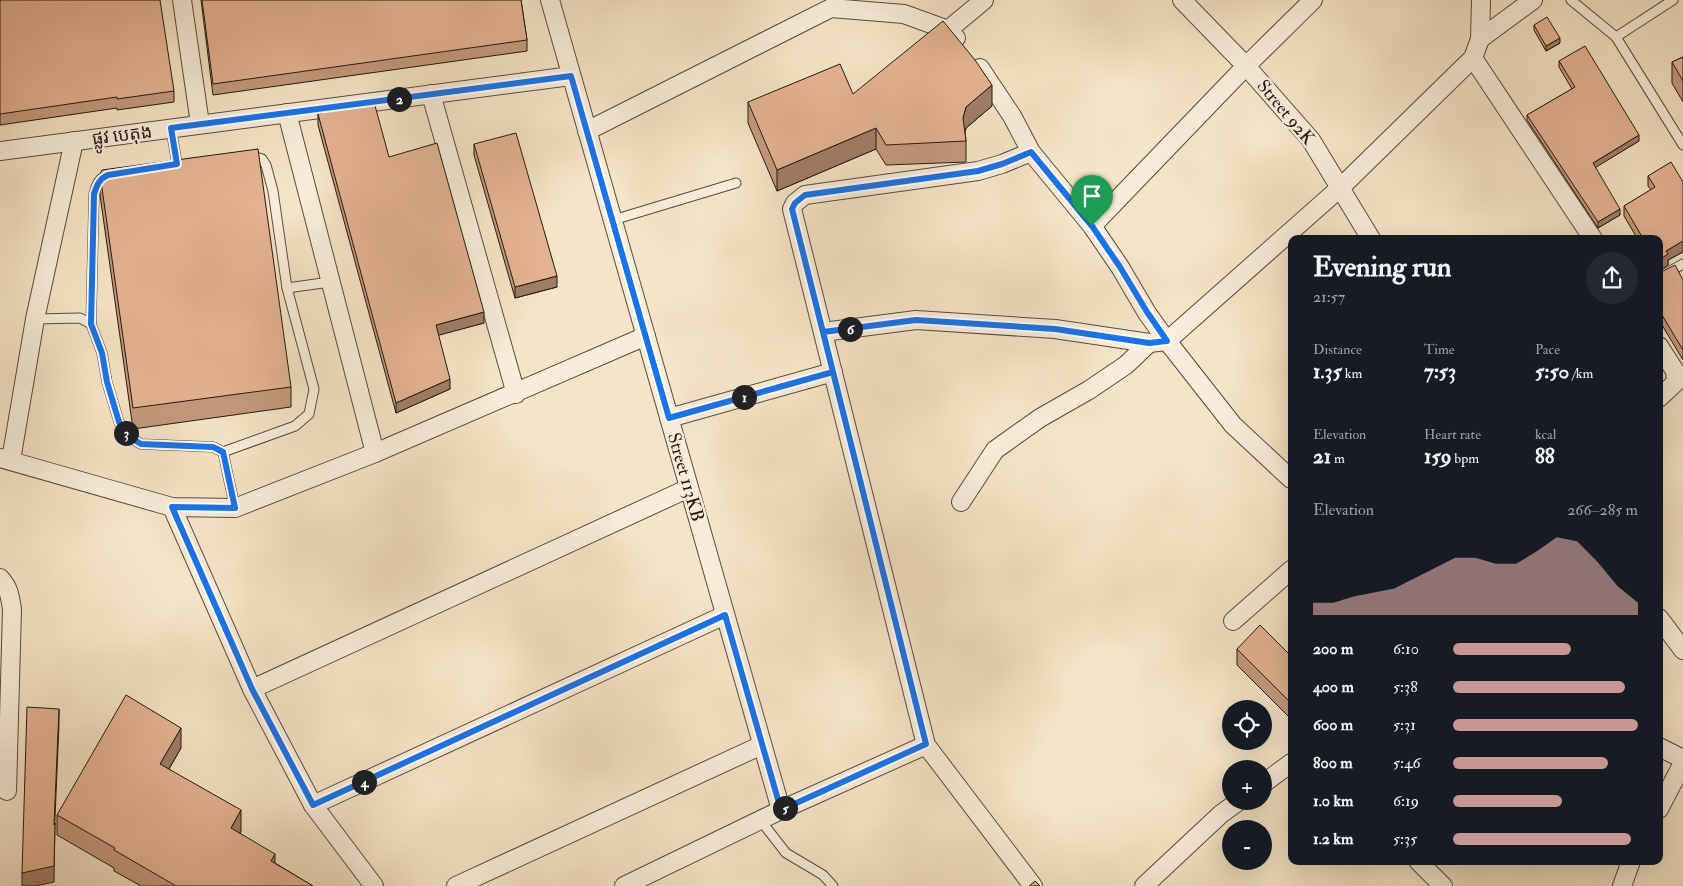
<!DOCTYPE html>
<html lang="en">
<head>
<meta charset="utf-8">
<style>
	:root { --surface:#171b24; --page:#242831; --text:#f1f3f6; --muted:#9ea1a6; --accent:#c59692 }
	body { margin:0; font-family:"IM FELL Double Pica","Noto Sans Khmer",serif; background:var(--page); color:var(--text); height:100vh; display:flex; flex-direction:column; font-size:19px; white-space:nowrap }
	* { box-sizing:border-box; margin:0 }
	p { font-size:16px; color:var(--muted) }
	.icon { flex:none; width:28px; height:28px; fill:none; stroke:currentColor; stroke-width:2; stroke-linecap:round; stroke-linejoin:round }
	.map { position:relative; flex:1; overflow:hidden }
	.panel { position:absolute; left:1288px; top:235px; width:375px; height:630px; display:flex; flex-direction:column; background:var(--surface); border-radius:10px; box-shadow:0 5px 20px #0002 }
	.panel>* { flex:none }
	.fabs { position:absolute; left:1222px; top:700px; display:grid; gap:10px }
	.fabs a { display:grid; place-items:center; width:50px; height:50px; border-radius:50%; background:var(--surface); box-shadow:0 5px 20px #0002; font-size:25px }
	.pin { position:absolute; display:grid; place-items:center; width:42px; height:42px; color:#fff; margin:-51px -21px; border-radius:50% 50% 50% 0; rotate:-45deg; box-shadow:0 0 5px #0007 }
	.pin .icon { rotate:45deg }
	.km { position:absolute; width:25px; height:25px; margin:-12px; border-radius:50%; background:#222; color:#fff; font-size:14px; line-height:25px; text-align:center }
	.round { display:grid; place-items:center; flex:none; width:52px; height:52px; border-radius:26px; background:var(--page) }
	.headline { display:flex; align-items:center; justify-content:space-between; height:85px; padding:0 25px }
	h1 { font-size:28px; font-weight:800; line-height:38px }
	.figures { display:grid; grid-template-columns:repeat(3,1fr); gap:8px; height:85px; padding:5px 25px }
	.figures div { display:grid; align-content:center }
	.figures b { font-size:21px; font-weight:800 }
	.figures small { font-size:14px; font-weight:400 }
	.figures p { font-size:14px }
	.chart { height:140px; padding:10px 25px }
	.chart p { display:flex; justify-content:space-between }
	.chart svg { width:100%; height:90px; margin-top:5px; fill:var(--accent); opacity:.7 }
	ul { padding:0 25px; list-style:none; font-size:16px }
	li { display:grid; grid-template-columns:80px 60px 1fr; align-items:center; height:38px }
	li i { height:12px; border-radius:6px; background:var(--accent) }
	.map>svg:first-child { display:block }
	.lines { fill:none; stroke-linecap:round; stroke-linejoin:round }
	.lane-casing { stroke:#594b3e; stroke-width:11 }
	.street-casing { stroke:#594b3e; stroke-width:20 }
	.lane { stroke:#f8edda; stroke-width:9 }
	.street { stroke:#f8edda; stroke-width:18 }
	.wall { fill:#c49a7e; stroke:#251811 }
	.shaded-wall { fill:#a07d67; stroke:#251811 }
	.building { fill:#e4b393; stroke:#251811 }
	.route-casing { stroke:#fff; stroke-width:10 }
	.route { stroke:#1a73e8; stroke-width:6 }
	.labels { text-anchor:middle; stroke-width:5; stroke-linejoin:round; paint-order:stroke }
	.street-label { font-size:18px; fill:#251811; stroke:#f8edda }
</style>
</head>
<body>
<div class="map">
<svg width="1683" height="886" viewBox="0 0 1683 886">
	<rect width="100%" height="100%" fill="#f5e4c6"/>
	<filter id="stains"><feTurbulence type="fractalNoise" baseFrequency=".004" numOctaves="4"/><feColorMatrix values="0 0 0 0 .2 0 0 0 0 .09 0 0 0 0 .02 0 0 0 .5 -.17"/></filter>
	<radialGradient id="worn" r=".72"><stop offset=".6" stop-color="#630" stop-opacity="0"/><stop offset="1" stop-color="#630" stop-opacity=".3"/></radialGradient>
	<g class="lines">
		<defs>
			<g id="lane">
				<path d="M 1571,0 L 1616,37"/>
				<path d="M 1673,0 L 1616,37 L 1683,145"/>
				<path d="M 171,128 L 177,164"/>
				<path d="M 613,220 L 736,183"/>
				<path d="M 1659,277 L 1683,264"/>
				<path d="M 287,288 L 330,282"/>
				<path d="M 35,319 L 80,318 L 91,324 L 102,353 L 107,382 L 119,422 L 128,436 L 141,444 L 213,447 L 223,452 L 235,508"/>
				<path d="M 91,324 L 94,194 C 97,183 99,177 111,175"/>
				<path d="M 223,452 L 295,426 L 309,414 L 314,389 L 287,288 L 273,191 L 266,165 L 262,159 L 259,158 L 248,158"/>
				<path d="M 761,821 L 786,853 L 823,875 L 833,886"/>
			</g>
			<g id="street">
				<path d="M 182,0 L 200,124"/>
				<path d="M 550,0 L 781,810"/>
				<path d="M 1182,0 L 1246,66 L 1311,140 L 1371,239"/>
				<path d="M 948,30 L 984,0"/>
				<path d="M 1480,39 L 1533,0"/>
				<path d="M 1473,58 L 1593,239"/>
				<path d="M 980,68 L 1012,116 L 1031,152 L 1092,226 L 1120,267 L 1147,313 L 1167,341 L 1233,425 L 1291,479"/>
				<path d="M 431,94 L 516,394"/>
				<path d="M 287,113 L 375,453"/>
				<path d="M 587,131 L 831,8 L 904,14 L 948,30 L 956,38"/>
				<path d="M 0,151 L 571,76"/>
				<path d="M 1031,152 L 1002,164 L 978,171 L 805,195 L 795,203 L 792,209 L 926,745 L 1033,886"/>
				<path d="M 1092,226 L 1246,66 L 1313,0"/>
				<path d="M 823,332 L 916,320 L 1055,329 L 1149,343 L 1167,341 L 1341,187 L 1473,58 L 1480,39 L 1481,0"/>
				<path d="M 1659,346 L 1675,371 L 1676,382 L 1659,398"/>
				<path d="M 669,418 L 833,372"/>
				<path d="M 0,458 L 172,507 L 235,508 L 375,453 L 646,336"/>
				<path d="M 11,460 L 35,319 L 74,141"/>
				<path d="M 961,502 L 995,450 L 1040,418 L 1089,390 L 1126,365 L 1149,343"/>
				<path d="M 172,507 L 252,689 L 313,805 L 374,886"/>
				<path d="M 0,578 C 9,588 10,596 12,609 L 7,791"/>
				<path d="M 1659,618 L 1683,650"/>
				<path d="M 1233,621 L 1291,570"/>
				<path d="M 252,689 L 689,488"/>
				<path d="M 1659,747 L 1683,759"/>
				<path d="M 1264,783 L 1291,763"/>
				<path d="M 313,805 L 725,615"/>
				<path d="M 1659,809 L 1683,763"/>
				<path d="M 1418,861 L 1443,886"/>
				<path d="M 456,886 L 762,745"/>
				<path d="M 624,886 L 781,810 L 926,745"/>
				<path d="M 1144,886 L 1221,814 L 1239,801"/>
				<path d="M 1622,886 L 1631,861"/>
			</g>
		</defs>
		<use href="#lane" class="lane-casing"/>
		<use href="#street" class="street-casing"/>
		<use href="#lane" class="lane"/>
		<use href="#street" class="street"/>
	</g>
	<g class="wall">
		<path d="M 0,0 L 174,91 L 174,102 L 117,110 L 117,108 L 0,125 Z"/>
		<path d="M 201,0 L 521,0 L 527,40 L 527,51 L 213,95 Z"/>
		<path d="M 1534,25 L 1560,43 L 1546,51 L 1534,30 Z"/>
		<path d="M 1683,57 L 1683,102 L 1672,83 L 1672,62 Z"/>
		<path d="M 1559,61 L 1639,141 L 1595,167 L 1620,215 L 1598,228 L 1527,120 L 1527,115 L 1572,89 L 1559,67 Z"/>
		<path d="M 853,94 L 992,106 L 966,128 L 965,132 L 966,141 L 966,162 L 886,165 L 876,149 L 777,191 L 748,123 L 748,102 Z"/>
		<path d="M 318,114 L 389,157 L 484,323 L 438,335 L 450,389 L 396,413 L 318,125 Z"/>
		<path d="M 474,144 L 557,287 L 515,298 L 474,155 Z"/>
		<path d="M 100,174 L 291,387 L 291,407 L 133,429 L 100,195 Z"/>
		<path d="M 1648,176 L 1683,182 L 1683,252 L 1668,260 L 1668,265 L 1637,238 L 1624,216 L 1624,206 L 1651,190 L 1648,186 Z"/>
		<path d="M 1659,273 L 1683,280 L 1683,360 L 1659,320 Z"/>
		<path d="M 1237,649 L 1291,656 L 1291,719 L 1237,665 Z"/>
		<path d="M 181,748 L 169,769 L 241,831 L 240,833 L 275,863 L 313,886 L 141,886 L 114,871 L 114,868 L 57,835 L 57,815 Z"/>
	</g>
	<g class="shaded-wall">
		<path d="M 1560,38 L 1560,43 L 1546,51 L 1546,46 Z"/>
		<path d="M 992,85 L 992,106 L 966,128 L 963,138 L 963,118 L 966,107 Z"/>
		<path d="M 876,128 L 876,149 L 777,191 L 777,170 Z"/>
		<path d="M 1639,135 L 1639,141 L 1593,169 L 1593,163 Z"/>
		<path d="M 1620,209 L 1620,215 L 1598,228 L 1598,222 Z"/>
		<path d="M 1683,241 L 1683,252 L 1668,260 L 1668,265 L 1659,271 L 1659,260 L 1666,251 Z"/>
		<path d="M 557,276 L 557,287 L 515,298 L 515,287 Z"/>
		<path d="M 484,312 L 484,323 L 436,336 L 436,325 Z"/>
		<path d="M 450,379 L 450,389 L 396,413 L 396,403 Z"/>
		<path d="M 59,709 L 59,725 L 54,841 L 54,825 Z"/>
		<path d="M 181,728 L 181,748 L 160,784 L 160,764 Z"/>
		<path d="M 241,810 L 241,831 L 231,848 L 231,828 Z"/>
		<path d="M 55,823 L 54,882 L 36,886 L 22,886 L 22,873 Z"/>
		<path d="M 275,854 L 275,874 L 271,861 Z"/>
	</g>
	<g class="building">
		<path d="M 0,0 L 160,0 L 174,91 L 117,99 L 117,97 L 0,114 Z"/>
		<path d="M 202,0 L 521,0 L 527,40 L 213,84 Z"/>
		<path d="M 1547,17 L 1560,38 L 1546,46 L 1534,25 Z"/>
		<path d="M 943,21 L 975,60 L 992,85 L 966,107 L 963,118 L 966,141 L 886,145 L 876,128 L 777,170 L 748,102 L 840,64 L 853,94 Z"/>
		<path d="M 1585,46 L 1639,135 L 1593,163 L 1620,209 L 1598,222 L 1527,115 L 1575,87 L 1559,61 Z"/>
		<path d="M 1683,57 L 1683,81 L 1672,62 Z"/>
		<path d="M 374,102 L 389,157 L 437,143 L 484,312 L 436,325 L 450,379 L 396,403 L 318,114 L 348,105 Z"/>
		<path d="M 516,133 L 557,276 L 515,287 L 474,144 Z"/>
		<path d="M 258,149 L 291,387 L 133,408 L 100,174 L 102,170 Z"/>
		<path d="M 1671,162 L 1683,182 L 1683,241 L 1666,251 L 1668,254 L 1659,260 L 1659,239 L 1636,239 L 1641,235 L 1624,206 L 1655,187 L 1648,176 Z"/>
		<path d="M 1675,265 L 1683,280 L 1683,350 L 1659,310 L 1659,273 Z"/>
		<path d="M 1260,625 L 1291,656 L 1291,703 L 1237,649 Z"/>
		<path d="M 126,695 L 181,728 L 160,764 L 241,810 L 231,828 L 275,854 L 271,861 L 313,886 L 176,886 L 114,850 L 115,848 L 57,815 Z"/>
		<path d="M 27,707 L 59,709 L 54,825 L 55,823 L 54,866 L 22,873 Z"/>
		<path d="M 1035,881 L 1040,886 L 1029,886 Z"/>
	</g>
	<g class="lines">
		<defs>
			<path id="route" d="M 1092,226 L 1031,152 L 1002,164 L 978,171 L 805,195 L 795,203 L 792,209 L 833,372 L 669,418 L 571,76 L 171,128 L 177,164 L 108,175 C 99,179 97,185 94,194 L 91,324 L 102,353 L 107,382 L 119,422 L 128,436 L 141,444 L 213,447 L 223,452 L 235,508 L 172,507 L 252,689 L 313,805 L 725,615 L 781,810 L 926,744 L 823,332 L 916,320 L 1055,329 L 1149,343 L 1167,341 L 1147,312 L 1120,267 L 1092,226"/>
		</defs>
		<use href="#route" class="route-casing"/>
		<use href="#route" class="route"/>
	</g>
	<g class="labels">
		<g class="street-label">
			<text transform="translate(1286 112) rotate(50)" y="6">Street 92K</text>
			<text transform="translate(122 135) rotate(-7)" y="6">ផ្លូវ បេតុង</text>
			<text transform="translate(686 477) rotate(74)" y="6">Street 113KB</text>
		</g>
	</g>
	<rect width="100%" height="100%" filter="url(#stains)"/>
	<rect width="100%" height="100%" fill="url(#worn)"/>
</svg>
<div class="fabs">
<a><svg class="icon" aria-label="locate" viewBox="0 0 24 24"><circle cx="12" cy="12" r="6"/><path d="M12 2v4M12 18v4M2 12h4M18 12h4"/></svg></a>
<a>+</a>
<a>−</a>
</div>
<div class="pin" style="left:1092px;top:226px;background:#1e9e55"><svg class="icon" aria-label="arrive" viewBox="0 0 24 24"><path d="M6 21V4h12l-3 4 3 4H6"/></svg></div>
<b class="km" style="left:744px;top:397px">1</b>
<b class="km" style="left:399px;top:99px">2</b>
<b class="km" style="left:126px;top:433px">3</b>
<b class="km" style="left:364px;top:782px">4</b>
<b class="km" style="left:785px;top:808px">5</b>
<b class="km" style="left:850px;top:329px">6</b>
<section class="panel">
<div class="headline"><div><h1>Evening run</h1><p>21:57</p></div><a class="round"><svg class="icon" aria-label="share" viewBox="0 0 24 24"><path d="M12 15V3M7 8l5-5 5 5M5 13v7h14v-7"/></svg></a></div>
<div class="figures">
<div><p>Distance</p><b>1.35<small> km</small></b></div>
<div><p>Time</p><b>7:53</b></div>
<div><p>Pace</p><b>5:50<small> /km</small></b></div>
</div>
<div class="figures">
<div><p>Elevation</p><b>21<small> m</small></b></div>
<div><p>Heart rate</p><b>159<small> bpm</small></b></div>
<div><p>kcal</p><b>88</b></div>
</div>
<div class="chart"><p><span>Elevation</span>266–285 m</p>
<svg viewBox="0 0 160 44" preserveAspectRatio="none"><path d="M0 44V38L10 38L20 35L30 33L40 31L50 26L60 21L70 16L80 16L90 19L100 19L110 13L120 6L130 8L140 18L150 30L160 38V44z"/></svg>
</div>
<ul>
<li><b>200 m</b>6:10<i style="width:64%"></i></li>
<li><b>400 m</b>5:38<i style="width:93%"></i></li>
<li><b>600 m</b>5:31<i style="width:100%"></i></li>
<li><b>800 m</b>5:46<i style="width:84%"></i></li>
<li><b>1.0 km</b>6:19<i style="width:59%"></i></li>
<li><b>1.2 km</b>5:35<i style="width:96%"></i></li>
</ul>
</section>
</div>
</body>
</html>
